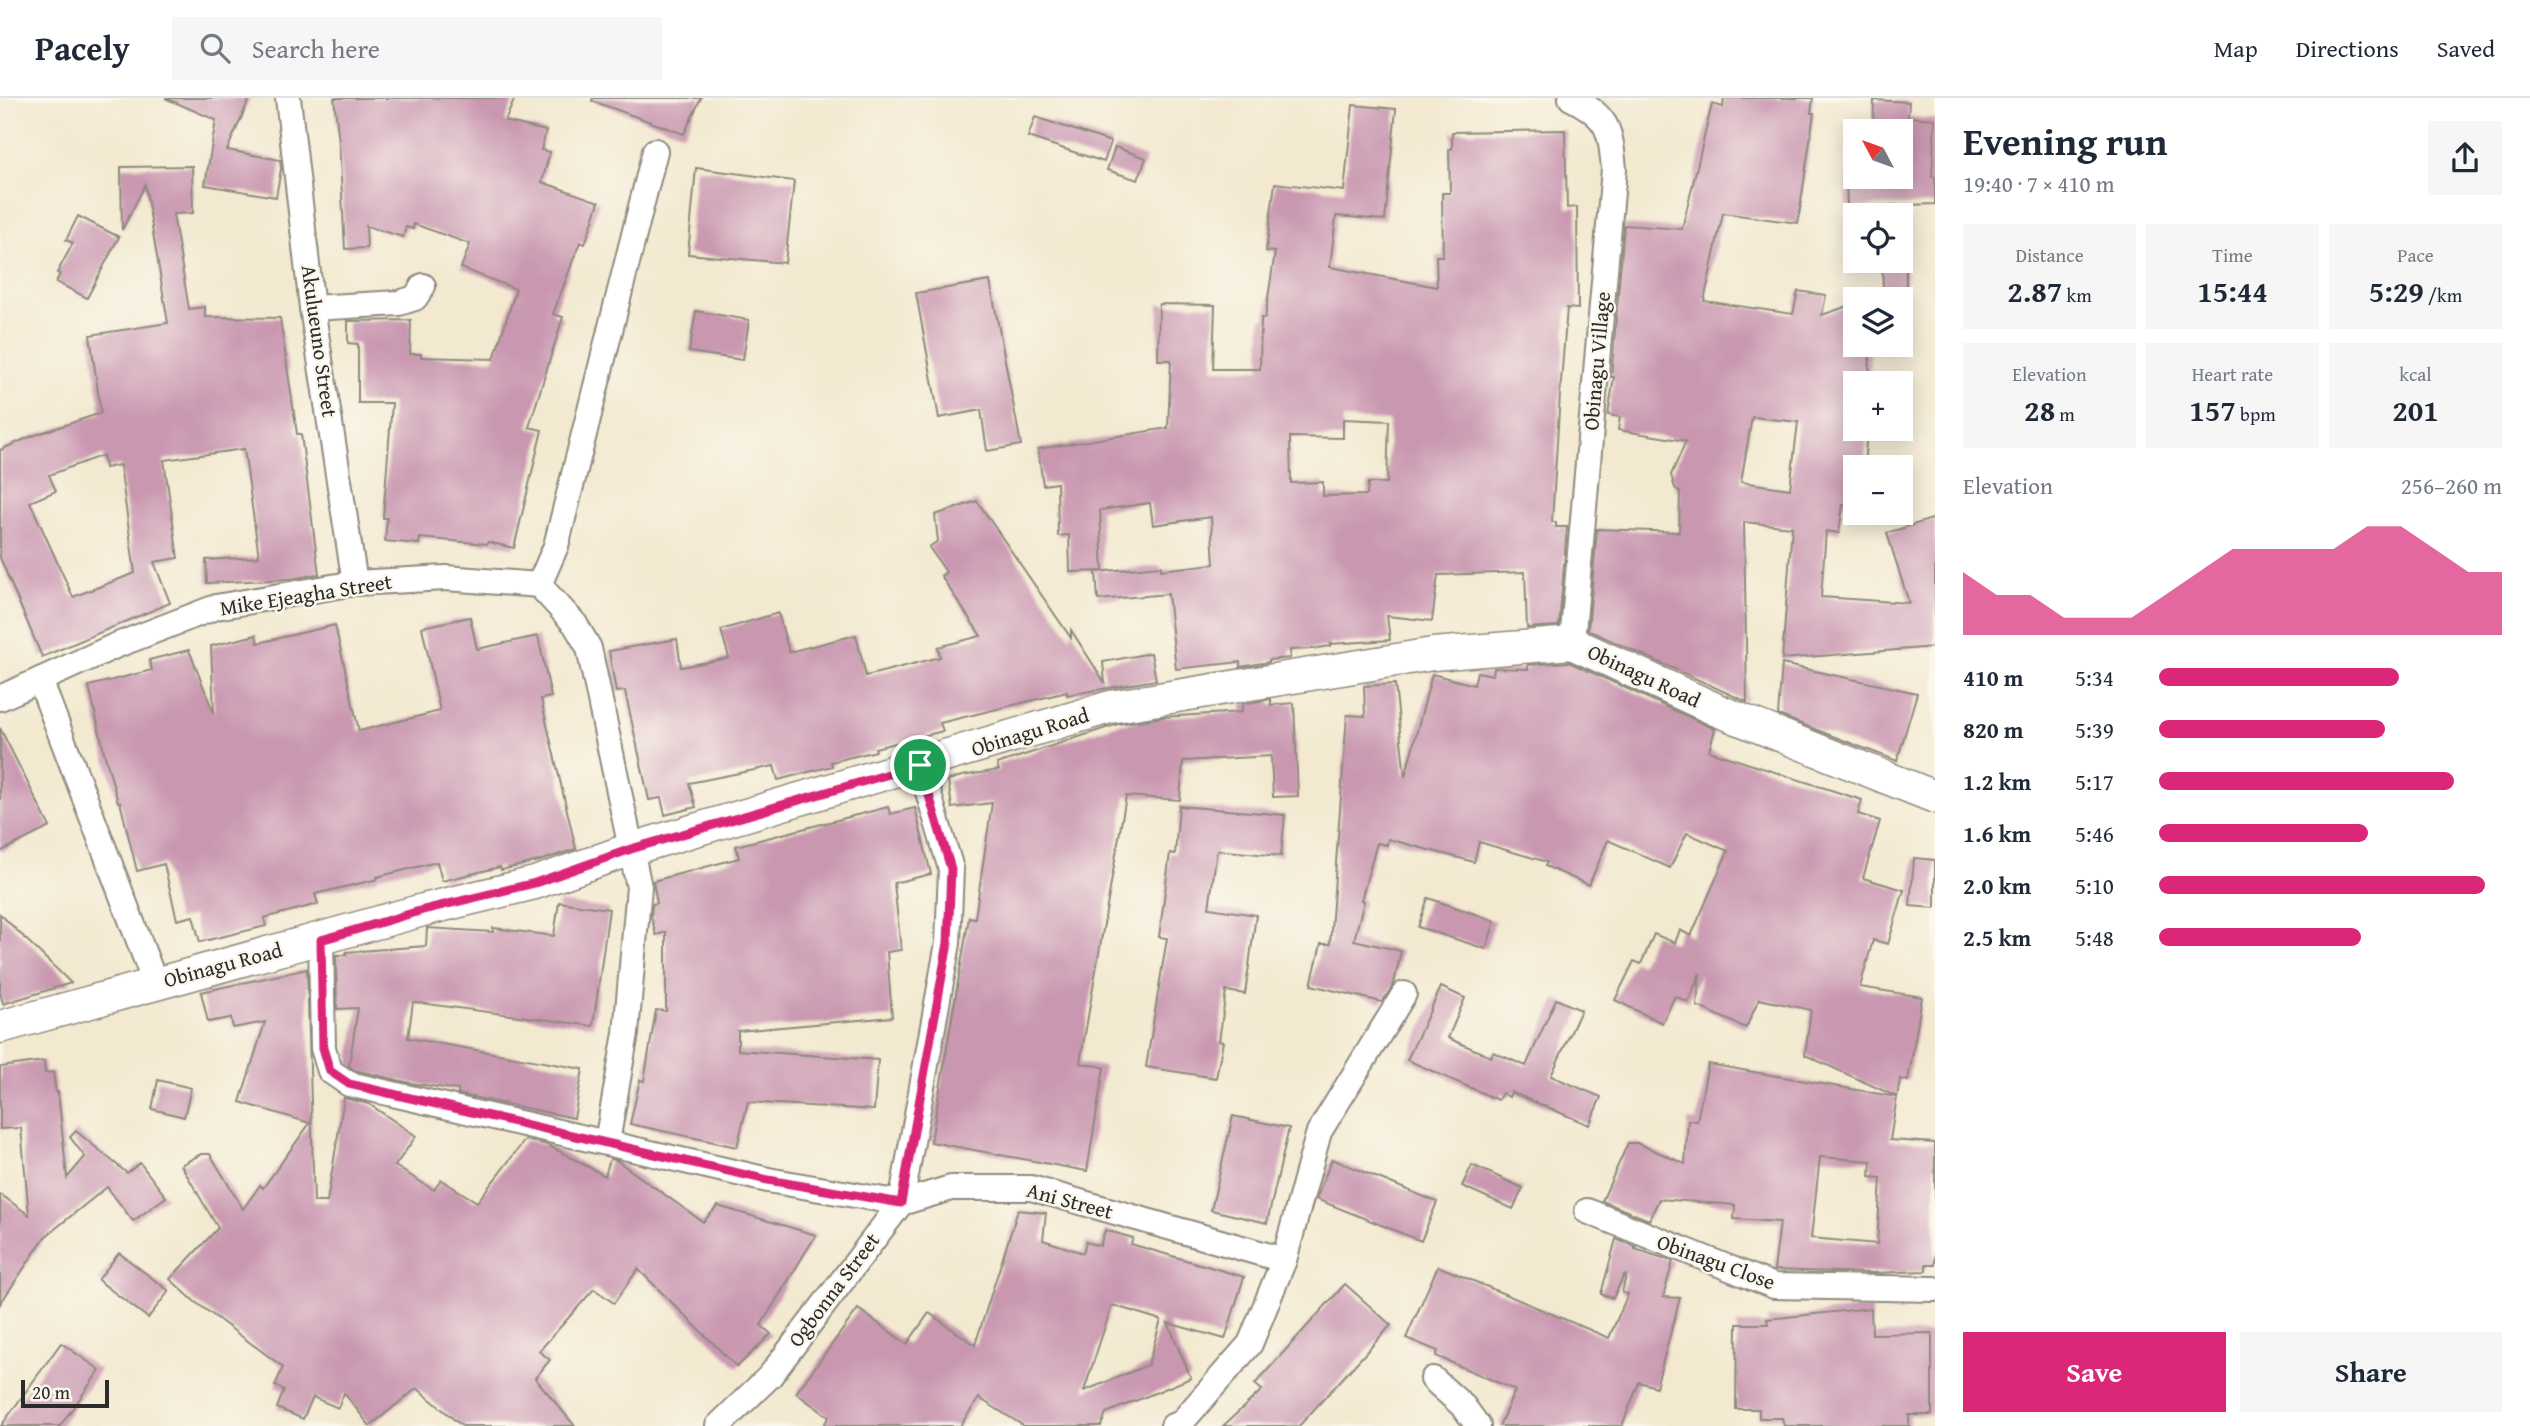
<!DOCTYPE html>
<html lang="en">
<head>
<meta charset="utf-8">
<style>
	:root { --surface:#fff; --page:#f6f6f7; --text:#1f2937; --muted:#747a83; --line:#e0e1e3; --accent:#db2777 }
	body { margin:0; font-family:"Gentium Book Plus",serif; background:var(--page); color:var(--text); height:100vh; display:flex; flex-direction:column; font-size:26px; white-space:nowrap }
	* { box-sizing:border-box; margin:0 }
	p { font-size:23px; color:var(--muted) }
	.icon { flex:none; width:38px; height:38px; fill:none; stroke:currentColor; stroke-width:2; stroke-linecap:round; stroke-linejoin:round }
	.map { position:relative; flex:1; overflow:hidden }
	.details { display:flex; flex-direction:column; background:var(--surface); width:595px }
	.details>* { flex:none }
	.needle { width:46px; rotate:311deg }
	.buttons { position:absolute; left:1843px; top:21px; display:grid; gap:14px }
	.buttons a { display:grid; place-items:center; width:70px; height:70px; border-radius:0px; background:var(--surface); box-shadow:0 4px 18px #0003; font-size:35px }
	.scale { position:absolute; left:21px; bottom:18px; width:88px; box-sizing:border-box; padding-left:7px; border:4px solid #2b2b2b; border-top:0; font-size:19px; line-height:24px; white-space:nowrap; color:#2b2b2b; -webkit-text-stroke:5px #fbf7ec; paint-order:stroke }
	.pin { position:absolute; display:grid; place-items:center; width:60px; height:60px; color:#fff; margin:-30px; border:4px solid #fff; border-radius:50%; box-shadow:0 2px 7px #0007 }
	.round { display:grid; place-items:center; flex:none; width:74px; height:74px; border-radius:0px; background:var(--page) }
	.summary { display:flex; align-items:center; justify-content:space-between; height:119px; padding:0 28px }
	h1 { font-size:38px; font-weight:600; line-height:52px }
	.stats { display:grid; grid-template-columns:repeat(3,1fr); gap:10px; height:119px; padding:7px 28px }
	.stats div { display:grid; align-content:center; border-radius:0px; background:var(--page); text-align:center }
	.stats b { font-size:30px; font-weight:600 }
	.stats small { font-size:19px; font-weight:400 }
	.stats p { font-size:19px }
	.chart { height:196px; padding:14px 28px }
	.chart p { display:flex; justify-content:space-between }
	.chart svg { width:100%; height:126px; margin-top:7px; fill:var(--accent); opacity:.7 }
	.action { display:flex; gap:14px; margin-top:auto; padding:14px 28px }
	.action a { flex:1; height:80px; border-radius:0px; background:var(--accent); color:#fff; font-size:28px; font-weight:600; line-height:80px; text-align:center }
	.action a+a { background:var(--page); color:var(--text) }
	ul { padding:0 28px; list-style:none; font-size:23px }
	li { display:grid; grid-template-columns:112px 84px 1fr; align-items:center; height:52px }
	li i { height:18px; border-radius:9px; background:var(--accent) }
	header { display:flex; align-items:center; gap:42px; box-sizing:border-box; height:98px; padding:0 35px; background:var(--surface); border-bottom:2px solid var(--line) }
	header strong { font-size:33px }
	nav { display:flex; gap:38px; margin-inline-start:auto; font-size:24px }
	.search { width:490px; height:63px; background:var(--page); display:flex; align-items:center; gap:18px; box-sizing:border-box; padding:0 24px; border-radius:0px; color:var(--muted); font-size:26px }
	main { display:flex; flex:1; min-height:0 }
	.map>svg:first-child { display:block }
	.building { fill:#c997b0; fill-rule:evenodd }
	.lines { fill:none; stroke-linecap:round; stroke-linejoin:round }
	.minor-casing { stroke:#8f8a7e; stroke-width:28 }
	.tertiary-casing { stroke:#8f8a7e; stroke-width:35 }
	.minor { stroke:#fff; stroke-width:24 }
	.tertiary { stroke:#fff; stroke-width:32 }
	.route-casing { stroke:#fff; stroke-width:14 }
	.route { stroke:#db2777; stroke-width:9 }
	.labels { text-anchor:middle; stroke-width:5; stroke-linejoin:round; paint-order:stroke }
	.street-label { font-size:21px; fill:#2b2b2b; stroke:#fbf7ec }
</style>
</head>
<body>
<header>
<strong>Pacely</strong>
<div class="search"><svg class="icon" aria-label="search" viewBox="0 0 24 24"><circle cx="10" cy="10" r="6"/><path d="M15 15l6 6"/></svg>Search here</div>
<nav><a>Map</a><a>Directions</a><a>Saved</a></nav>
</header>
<main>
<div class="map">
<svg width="1935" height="1328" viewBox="0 0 1935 1328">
	<rect width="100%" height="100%" fill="#fbf7ec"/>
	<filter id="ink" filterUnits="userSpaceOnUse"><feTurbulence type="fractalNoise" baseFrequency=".0143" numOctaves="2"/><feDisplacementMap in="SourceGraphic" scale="14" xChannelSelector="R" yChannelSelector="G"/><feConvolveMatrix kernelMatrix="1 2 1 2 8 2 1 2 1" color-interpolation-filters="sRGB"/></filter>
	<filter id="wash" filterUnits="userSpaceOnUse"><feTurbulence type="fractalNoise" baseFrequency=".00686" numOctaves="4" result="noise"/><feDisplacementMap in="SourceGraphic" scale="28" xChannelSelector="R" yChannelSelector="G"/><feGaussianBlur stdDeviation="1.57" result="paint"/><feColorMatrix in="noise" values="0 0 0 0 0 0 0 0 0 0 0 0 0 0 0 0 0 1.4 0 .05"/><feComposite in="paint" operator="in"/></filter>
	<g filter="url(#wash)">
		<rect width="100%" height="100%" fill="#f3e9d0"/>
		<g id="blocks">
			<g class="building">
				<path d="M 165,0 L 250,0 L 227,52 L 280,62 L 281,71 L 276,99 L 205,87 L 216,22 Z"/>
				<path d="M 334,0 L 515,0 L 505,23 L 546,33 L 541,52 L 550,54 L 542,84 L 599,104 L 585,146 L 580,144 L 553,216 L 563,219 L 529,329 L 542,332 L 514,450 L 488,444 L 487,446 L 420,440 L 419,446 L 385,443 L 387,420 L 383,420 L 392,305 L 358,305 L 358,246 L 348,245 L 348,223 L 411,222 L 410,256 L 421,256 L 421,259 L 494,261 L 516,191 L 461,170 L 470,146 L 414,126 L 413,131 L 406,129 L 403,139 L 366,128 L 367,150 L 345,151 L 339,44 Z"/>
				<path d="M 593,0 L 701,0 L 684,36 L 592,3 Z"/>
				<path d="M 1724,0 L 1813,0 L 1811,15 L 1814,15 L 1798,125 L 1723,115 L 1704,203 L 1793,216 L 1798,193 L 1826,197 L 1822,217 L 1848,208 L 1855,231 L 1855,247 L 1860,247 L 1863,254 L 1870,255 L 1869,285 L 1855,285 L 1855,331 L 1867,331 L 1864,369 L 1855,369 L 1855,407 L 1843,407 L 1839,435 L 1826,433 L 1821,499 L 1909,505 L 1887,435 L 1935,420 L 1935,549 L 1782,561 L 1792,429 L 1744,424 L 1747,604 L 1588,532 L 1597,431 L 1679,434 L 1680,394 L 1675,390 L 1671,377 L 1686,343 L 1618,332 L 1620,319 L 1608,317 L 1614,279 L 1611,279 L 1624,127 L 1682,131 L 1712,6 L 1723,9 ZM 1752,319 L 1798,324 L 1790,391 L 1741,384 Z"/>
				<path d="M 1874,2 L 1909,4 L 1908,19 L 1935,21 L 1932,79 L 1935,79 L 1935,106 L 1847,109 L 1846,81 L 1900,80 L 1900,33 L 1873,33 Z"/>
				<path d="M 1353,7 L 1396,11 L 1385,122 L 1336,118 L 1330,169 L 1437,189 L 1436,158 L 1443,158 L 1442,95 L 1450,95 L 1449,51 L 1452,51 L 1452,34 L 1565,32 L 1567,110 L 1577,109 L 1578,211 L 1567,210 L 1560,296 L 1552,424 L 1556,424 L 1556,429 L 1567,429 L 1559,528 L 1527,530 L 1525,474 L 1438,477 L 1432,523 L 1387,518 L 1390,542 L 1330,546 L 1330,548 L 1312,551 L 1290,552 L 1290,560 L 1269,562 L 1269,564 L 1240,569 L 1240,564 L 1176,571 L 1168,496 L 1098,502 L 1096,474 L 1161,468 L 1161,472 L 1214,466 L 1211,419 L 1153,427 L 1150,405 L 1100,412 L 1103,473 L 1070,474 L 1069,437 L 1058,438 L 1057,385 L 1043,387 L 1038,351 L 1168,330 L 1171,262 L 1158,262 L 1159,206 L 1215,207 L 1213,271 L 1260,271 L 1261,220 L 1265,220 L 1275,154 L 1266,153 L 1275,85 L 1344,93 ZM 1343,321 L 1389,323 L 1387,385 L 1368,385 L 1367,397 L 1323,398 L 1323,384 L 1291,385 L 1290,339 L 1343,340 Z"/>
				<path d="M 1035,19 L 1111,44 L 1104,64 L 1028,39 Z"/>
				<path d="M 1115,49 L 1146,60 L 1138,82 L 1107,72 Z"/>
				<path d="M 192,68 L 193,115 L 173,116 L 189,211 L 205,209 L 205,219 L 280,220 L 297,336 L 301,336 L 319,476 L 291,481 L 207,485 L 206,462 L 259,459 L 244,351 L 164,362 L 178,460 L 154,464 L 170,505 L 42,559 L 0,460 L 0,352 L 32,338 L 101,315 L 90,237 L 168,225 L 145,87 L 122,132 L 121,69 ZM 103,357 L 105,370 L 120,367 L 135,475 L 73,499 L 30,404 L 56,393 L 49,377 Z"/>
				<path d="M 696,70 L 794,83 L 785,165 L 688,156 Z"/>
				<path d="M 78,118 L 119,139 L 87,200 L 56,184 L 60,176 L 57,175 L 73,145 L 66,142 Z"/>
				<path d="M 1882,163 L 1906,163 L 1906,190 L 1883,191 Z"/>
				<path d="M 990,183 L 1021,347 L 987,353 L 981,312 L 939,320 L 916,195 Z"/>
				<path d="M 696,213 L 749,222 L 743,262 L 689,254 Z"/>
				<path d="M 977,403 L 1071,540 L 1071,532 L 1105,585 L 1103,564 L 1151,555 L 1156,582 L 1067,597 L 1067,594 L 940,625 L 943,633 L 875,650 L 876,653 L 831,664 L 832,668 L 778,682 L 774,668 L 689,685 L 696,709 L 665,717 L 661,700 L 649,702 L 625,593 L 616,594 L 609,553 L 677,541 L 681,569 L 729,560 L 721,532 L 778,515 L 789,554 L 856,537 L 866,578 L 940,559 L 938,549 L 981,538 L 941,478 L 946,474 L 929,449 L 938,443 L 935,417 Z"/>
				<path d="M 470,519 L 477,551 L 538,538 L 551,599 L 541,601 L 576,751 L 539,763 L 501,772 L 500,769 L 442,783 L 437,764 L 377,779 L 378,781 L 315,796 L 318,806 L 264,820 L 266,828 L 200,844 L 193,818 L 177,822 L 164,766 L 137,773 L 120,704 L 118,704 L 105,658 L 89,588 L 152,572 L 149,562 L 189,552 L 214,616 L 211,548 L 256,537 L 258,545 L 335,527 L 359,633 L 440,613 L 422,529 Z"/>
				<path d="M 1569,564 L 1715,631 L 1709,653 L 1862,702 L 1858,716 L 1880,723 L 1863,780 L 1904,792 L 1888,846 L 1873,842 L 1860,889 L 1922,899 L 1908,983 L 1900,981 L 1897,999 L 1805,957 L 1811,912 L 1759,901 L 1746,930 L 1697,908 L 1700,875 L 1688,904 L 1675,898 L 1662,925 L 1615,902 L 1634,863 L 1641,866 L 1654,836 L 1675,845 L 1680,832 L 1691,838 L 1728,753 L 1687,735 L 1670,770 L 1608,742 L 1589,787 L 1545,768 L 1547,764 L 1479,744 L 1474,764 L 1388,741 L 1387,747 L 1377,745 L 1361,802 L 1364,803 L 1354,842 L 1401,853 L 1394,886 L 1382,904 L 1311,887 L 1321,846 L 1330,846 L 1347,617 L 1365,618 L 1364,588 L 1395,586 L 1405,679 L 1432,576 L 1474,587 L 1477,574 L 1493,577 L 1494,570 L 1528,571 L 1528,567 Z"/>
				<path d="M 1782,566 L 1917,595 L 1897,663 L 1778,617 Z"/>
				<path d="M 1271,601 L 1271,607 L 1294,605 L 1298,698 L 1273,699 L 1271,658 L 1183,663 L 1180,702 L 1126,698 L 1080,965 L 1104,969 L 1087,1073 L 931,1044 L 969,819 L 975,820 L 992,705 L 952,710 L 948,682 L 962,678 L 999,672 L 997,666 L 1118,626 L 1162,619 L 1242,614 L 1242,606 Z"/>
				<path d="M 0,630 L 50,729 L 0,754 Z"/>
				<path d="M 1179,708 L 1285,717 L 1281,758 L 1217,752 L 1209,810 L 1256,817 L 1245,896 L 1226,893 L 1219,943 L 1223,944 L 1216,980 L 1146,969 L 1167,840 L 1159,839 L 1170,755 L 1175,756 Z"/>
				<path d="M 888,709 L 890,716 L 915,710 L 931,776 L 894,785 L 901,852 L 887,854 L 892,919 L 738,933 L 738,952 L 878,962 L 874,1012 L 748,1004 L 737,1049 L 630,1026 L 640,982 L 644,983 L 656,912 L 666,913 L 666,834 L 656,837 L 651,818 L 652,806 L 657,805 L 653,783 L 739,760 L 736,748 Z"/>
				<path d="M 1914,760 L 1935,762 L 1935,810 L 1910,808 Z"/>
				<path d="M 1428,800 L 1495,823 L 1486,851 L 1418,829 Z"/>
				<path d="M 559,804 L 609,811 L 593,928 L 413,904 L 408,940 L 583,971 L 574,1020 L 458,996 L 458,992 L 410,985 L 355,972 L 349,968 L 358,910 L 337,911 L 336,857 L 346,857 L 346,854 L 426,848 L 427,830 L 493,834 L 493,830 L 554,838 Z"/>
				<path d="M 0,816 L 71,885 L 3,906 L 0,894 Z"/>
				<path d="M 307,871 L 314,1104 L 327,1104 L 344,1000 L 369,1006 L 416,1038 L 395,1068 L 434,1092 L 441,1082 L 477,1104 L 525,1042 L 548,1047 L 605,1078 L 610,1061 L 616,1062 L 703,1124 L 718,1108 L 816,1137 L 761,1227 L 771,1236 L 737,1269 L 638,1171 L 614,1205 L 594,1191 L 539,1253 L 550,1262 L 535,1280 L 575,1328 L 462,1328 L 417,1290 L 370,1328 L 344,1295 L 338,1310 L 313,1299 L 303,1321 L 277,1310 L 284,1292 L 275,1288 L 283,1269 L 194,1203 L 170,1181 L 218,1130 L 181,1067 L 201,1056 L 210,1056 L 243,1111 L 260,1087 L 263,1090 L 310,1025 L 240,1004 L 265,924 L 233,930 L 231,920 L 208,924 L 201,894 Z"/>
				<path d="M 1441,889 L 1465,900 L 1448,940 L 1491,959 L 1493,954 L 1526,968 L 1556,901 L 1581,912 L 1551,978 L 1601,999 L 1589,1027 L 1511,994 L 1509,999 L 1502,995 L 1498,1002 L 1407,962 Z"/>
				<path d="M 44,963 L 45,975 L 53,974 L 56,995 L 58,994 L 67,1080 L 85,1059 L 70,1039 L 76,1033 L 127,1075 L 140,1065 L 166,1099 L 133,1123 L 107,1089 L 45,1139 L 0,1206 L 0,1096 L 29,1117 L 21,1030 L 0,1031 L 0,969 Z"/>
				<path d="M 1708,966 L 1897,999 L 1890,1042 L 1935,1045 L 1935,1167 L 1926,1167 L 1926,1173 L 1873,1175 L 1774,1172 L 1780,1124 L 1734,1121 L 1735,1107 L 1659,1101 L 1649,1122 L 1602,1103 L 1628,1045 L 1637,1045 L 1685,1066 L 1688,1022 L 1697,1023 ZM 1820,1059 L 1871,1063 L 1870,1079 L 1881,1080 L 1877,1146 L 1811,1140 Z"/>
				<path d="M 158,982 L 191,990 L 184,1019 L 152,1011 Z"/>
				<path d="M 1233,1018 L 1289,1030 L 1267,1125 L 1211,1112 Z"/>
				<path d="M 1332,1061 L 1437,1104 L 1421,1143 L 1316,1101 Z"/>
				<path d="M 1472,1067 L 1523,1090 L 1513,1111 L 1462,1088 Z"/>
				<path d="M 1018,1112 L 1046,1115 L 1043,1142 L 1083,1155 L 1086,1144 L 1100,1148 L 1105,1132 L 1133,1140 L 1131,1146 L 1244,1179 L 1225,1241 L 1168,1225 L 1191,1280 L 1106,1315 L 1101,1328 L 1024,1328 L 979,1300 L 960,1328 L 823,1328 L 829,1319 L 796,1295 L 858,1211 L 907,1246 L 929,1215 L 975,1247 ZM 1112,1207 L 1161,1222 L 1148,1267 L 1084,1293 Z"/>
				<path d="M 1616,1141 L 1636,1149 L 1635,1151 L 1673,1163 L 1663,1199 L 1680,1200 L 1656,1289 L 1639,1284 L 1622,1328 L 1499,1328 L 1515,1292 L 1436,1258 L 1438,1253 L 1406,1240 L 1438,1168 L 1609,1240 L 1628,1196 L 1622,1195 L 1626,1177 L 1624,1177 L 1613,1200 L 1601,1196 Z"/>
				<path d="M 119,1155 L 169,1193 L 148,1220 L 98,1182 Z"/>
				<path d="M 1345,1186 L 1391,1227 L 1299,1328 L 1223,1328 L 1262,1292 L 1255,1286 Z"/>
				<path d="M 1871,1210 L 1872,1236 L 1932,1235 L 1932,1317 L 1909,1317 L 1909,1328 L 1784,1328 L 1782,1320 L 1759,1320 L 1759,1311 L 1736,1311 L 1737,1226 L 1768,1226 L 1767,1221 Z"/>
				<path d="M 61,1245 L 100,1272 L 60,1328 L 1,1328 Z"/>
			</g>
		</g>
	</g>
	<g filter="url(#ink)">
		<use href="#blocks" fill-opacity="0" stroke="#8f8a7e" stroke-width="2"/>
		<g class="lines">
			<defs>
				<g id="minor">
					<path d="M 288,0 L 312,210 L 355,485"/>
					<path d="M 1571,0 C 1609,19 1610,31 1614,71 L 1572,545"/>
					<path d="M 312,210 L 399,205 L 415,200 L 423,188"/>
					<path d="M 539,487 L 556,448 L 655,53"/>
					<path d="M 0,600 L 40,582"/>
					<path d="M 321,842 L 323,950 L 330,973 L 349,986 L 768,1082 L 901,1105 L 951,1090 L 1031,1090 L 1284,1162"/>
					<path d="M 155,885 L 40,582 L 115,548 L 216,509 L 355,485 L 446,480 L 539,487 L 575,526 L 589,550 L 639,789 L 626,935 L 607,1044"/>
					<path d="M 1587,1113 L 1774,1188 L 1935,1191"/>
					<path d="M 1433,1281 L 1464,1309 L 1478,1328"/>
					<path d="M 718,1328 L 770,1278 L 901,1105 L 948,845 L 951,771 L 920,667"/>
					<path d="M 1173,1328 L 1180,1326 L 1250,1246 L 1284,1162 L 1319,1034 L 1404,896"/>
				</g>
				<path id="tertiary" d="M 0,929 L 423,812 L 535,785 L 631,751 L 1110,609 L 1433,556 L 1572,545 L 1717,612 L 1935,699"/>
			</defs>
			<use href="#minor" class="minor-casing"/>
			<use href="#tertiary" class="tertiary-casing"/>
			<use href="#minor" class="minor"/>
			<use href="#tertiary" class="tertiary"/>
		</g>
	</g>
	<g class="lines" filter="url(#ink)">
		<defs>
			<path id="route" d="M 920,667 L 951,771 L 948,845 L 901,1105 L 768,1082 L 349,986 L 330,973 L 323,950 L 321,842 L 423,812 L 535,785 L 631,751 Z"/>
		</defs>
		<use href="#route" class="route-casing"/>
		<use href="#route" class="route"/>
	</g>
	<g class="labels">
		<g class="street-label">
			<text transform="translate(319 243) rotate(82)" y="7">Akulueuno Street</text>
			<text transform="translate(1597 263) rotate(-85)" y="7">Obinagu Village</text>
			<text transform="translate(306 497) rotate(-9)" y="7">Mike Ejeagha Street</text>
			<text transform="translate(1644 578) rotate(25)" y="7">Obinagu Road</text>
			<text transform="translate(1030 634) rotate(-17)" y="7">Obinagu Road</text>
			<text transform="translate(223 867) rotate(-15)" y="7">Obinagu Road</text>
			<text transform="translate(1070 1103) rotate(15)" y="7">Ani Street</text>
			<text transform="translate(1716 1164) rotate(20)" y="7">Obinagu Close</text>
			<text transform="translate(834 1192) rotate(-53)" y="7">Ogbonna Street</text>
		</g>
	</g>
</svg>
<div class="buttons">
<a><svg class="needle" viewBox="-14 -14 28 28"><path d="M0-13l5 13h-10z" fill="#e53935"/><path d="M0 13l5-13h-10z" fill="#747a83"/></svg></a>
<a><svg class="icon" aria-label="locate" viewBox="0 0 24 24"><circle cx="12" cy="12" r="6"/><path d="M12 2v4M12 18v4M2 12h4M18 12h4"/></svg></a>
<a><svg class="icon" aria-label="layers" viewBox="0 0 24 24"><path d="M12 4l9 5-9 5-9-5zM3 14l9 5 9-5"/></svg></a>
<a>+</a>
<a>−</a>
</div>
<div class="scale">20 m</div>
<div class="pin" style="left:920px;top:667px;background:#1e9e55"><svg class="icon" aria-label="arrive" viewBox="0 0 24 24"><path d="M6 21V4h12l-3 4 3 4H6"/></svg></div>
</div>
<section class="details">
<div class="summary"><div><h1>Evening run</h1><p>19:40 · 7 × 410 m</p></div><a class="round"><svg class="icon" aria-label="share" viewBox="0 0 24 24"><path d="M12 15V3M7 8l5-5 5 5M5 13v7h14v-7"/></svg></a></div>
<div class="stats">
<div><p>Distance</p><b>2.87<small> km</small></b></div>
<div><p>Time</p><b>15:44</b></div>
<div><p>Pace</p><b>5:29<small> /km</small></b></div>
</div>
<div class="stats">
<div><p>Elevation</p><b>28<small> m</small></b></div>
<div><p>Heart rate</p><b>157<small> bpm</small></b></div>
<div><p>kcal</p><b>201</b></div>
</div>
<div class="chart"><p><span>Elevation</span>256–260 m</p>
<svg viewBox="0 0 160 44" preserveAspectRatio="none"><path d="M0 44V22L10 30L20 30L30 38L40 38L50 38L60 30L70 22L80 14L90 14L100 14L110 14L120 6L130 6L140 14L150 22L160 22V44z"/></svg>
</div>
<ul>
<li><b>410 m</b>5:34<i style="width:70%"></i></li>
<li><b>820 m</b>5:39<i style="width:66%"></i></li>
<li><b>1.2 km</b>5:17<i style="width:86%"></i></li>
<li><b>1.6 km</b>5:46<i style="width:61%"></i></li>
<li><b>2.0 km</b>5:10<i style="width:95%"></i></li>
<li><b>2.5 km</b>5:48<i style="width:59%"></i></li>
</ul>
<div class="action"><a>Save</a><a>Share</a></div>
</section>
</main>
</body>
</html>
